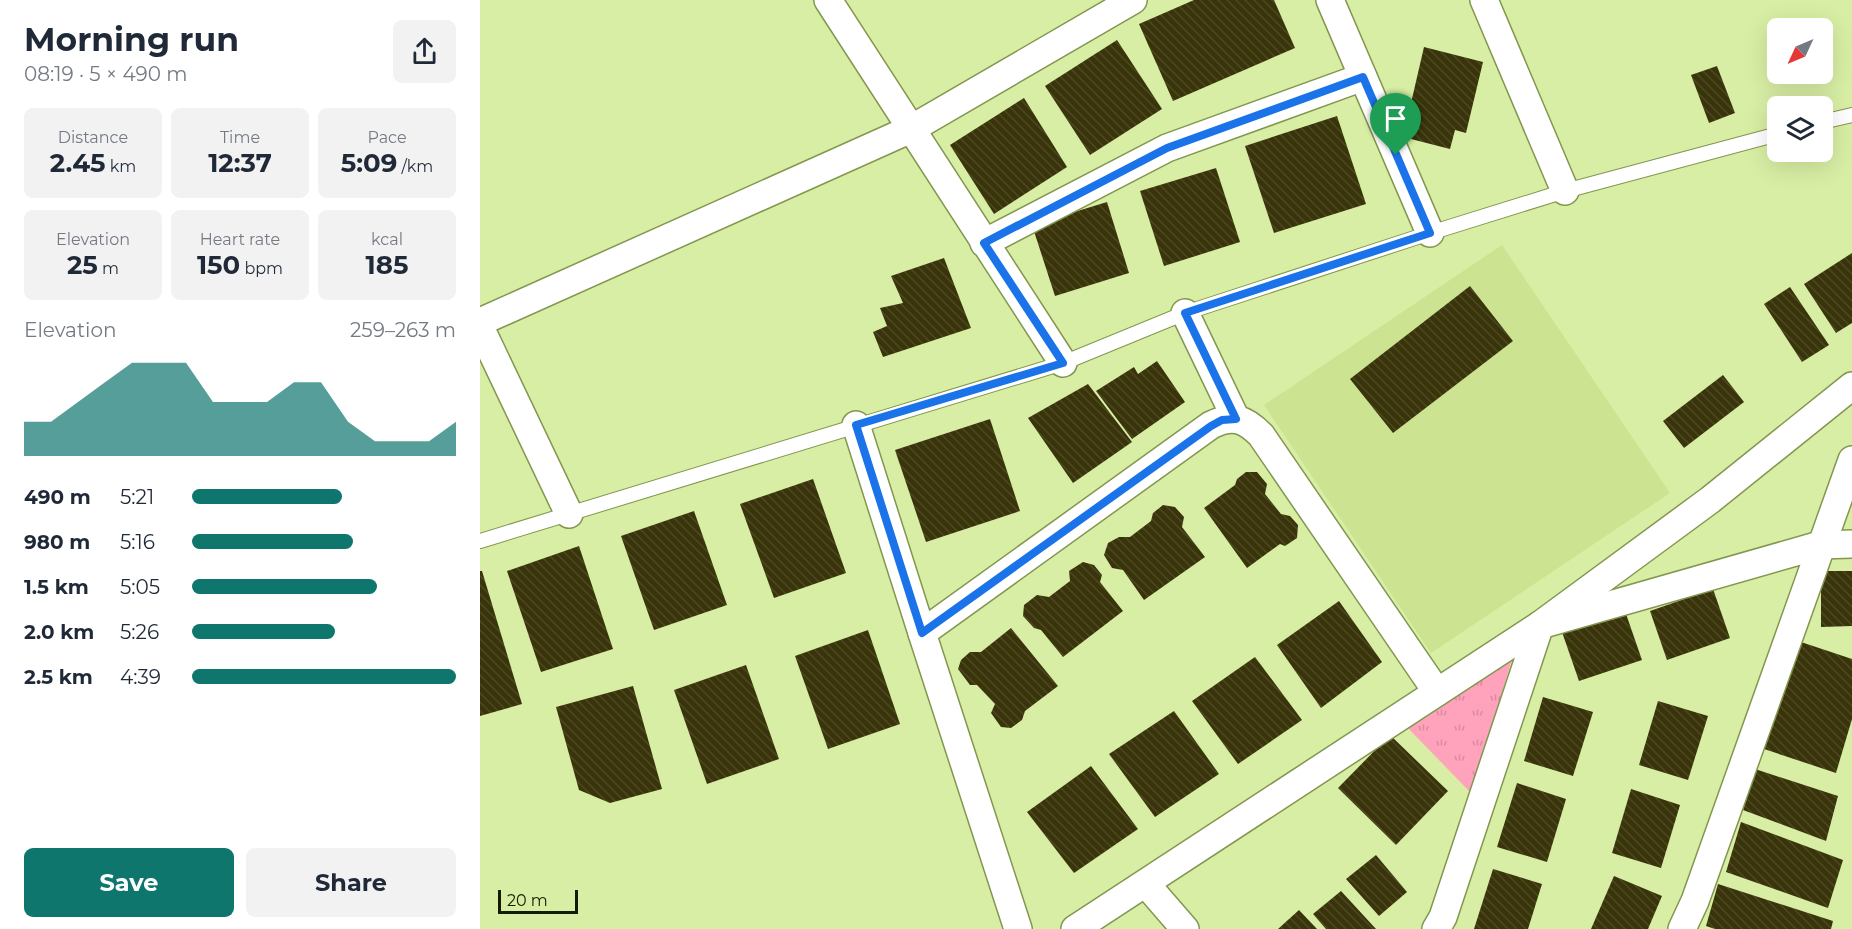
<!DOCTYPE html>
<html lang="en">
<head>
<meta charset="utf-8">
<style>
	:root { --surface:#fff; --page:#f2f2f3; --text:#1f2937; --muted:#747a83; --accent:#0f766e }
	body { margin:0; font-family:Montserrat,sans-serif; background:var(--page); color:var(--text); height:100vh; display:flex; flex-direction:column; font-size:22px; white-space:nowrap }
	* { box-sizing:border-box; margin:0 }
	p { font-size:20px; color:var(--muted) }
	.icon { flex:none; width:33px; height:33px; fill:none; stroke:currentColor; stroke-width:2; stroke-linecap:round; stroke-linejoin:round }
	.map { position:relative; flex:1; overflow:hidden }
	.panel { display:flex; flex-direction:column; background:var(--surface); width:480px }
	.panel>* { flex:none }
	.needle { width:39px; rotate:226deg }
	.buttons { position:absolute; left:1287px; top:18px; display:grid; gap:12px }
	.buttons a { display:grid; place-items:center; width:66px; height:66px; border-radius:9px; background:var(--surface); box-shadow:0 6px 24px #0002; font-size:30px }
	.scale { position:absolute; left:18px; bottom:15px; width:80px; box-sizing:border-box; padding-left:6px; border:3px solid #141b01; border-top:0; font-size:16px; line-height:21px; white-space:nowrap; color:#141b01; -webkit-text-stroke:4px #d8eea4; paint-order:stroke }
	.pin { position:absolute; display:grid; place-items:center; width:51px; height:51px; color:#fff; margin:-62px -26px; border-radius:50% 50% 50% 0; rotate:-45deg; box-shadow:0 0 6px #0007 }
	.pin .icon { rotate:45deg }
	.round { display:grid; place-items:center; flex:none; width:63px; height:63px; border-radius:9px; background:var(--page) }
	.headline { display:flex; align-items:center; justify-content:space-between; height:102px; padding:0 24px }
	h1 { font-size:33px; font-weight:700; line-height:45px }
	.stats { display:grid; grid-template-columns:repeat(3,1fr); gap:9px; height:102px; padding:6px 24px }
	.stats div { display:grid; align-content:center; border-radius:9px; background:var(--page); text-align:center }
	.stats b { font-size:26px; font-weight:700 }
	.stats small { font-size:16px; font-weight:400 }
	.stats p { font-size:16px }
	.chart { height:168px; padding:12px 24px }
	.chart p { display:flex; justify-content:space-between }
	.chart svg { width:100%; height:108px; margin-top:6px; fill:var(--accent); opacity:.7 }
	.primary-button { display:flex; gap:12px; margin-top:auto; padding:12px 24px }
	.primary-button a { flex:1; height:69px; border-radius:9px; background:var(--accent); color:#fff; font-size:24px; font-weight:700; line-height:69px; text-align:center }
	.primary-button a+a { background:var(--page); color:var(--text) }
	ul { padding:0 24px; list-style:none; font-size:20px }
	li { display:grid; grid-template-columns:96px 72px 1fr; align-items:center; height:45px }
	li i { height:15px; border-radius:8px; background:var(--accent) }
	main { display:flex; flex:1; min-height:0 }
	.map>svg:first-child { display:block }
	.built { fill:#cce392 }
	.grass { fill:url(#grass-tufts) }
	.building { fill:url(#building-back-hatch) }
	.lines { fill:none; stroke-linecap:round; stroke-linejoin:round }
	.service-casing { stroke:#839650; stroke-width:16 }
	.minor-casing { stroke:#839650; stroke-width:30 }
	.service { stroke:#fff; stroke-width:14 }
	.minor { stroke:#fff; stroke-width:27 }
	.route-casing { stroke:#fff; stroke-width:12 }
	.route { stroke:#1a73e8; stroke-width:8 }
</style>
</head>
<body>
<main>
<section class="panel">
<div class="headline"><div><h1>Morning run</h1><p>08:19 · 5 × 490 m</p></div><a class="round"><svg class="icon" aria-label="share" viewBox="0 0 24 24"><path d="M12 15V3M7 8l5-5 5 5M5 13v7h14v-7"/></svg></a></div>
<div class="stats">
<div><p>Distance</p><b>2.45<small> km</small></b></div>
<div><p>Time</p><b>12:37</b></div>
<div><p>Pace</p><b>5:09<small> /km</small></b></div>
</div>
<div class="stats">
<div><p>Elevation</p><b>25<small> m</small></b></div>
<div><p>Heart rate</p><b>150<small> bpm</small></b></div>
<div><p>kcal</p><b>185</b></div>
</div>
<div class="chart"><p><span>Elevation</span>259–263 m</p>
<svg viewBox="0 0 160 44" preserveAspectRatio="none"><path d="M0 44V30L10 30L20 22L30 14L40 6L50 6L60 6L70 22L80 22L90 22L100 14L110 14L120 30L130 38L140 38L150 38L160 30V44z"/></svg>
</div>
<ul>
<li><b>490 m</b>5:21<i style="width:57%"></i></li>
<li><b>980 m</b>5:16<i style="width:61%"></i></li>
<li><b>1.5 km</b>5:05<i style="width:70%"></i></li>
<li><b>2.0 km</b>5:26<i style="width:54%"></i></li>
<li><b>2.5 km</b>4:39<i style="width:100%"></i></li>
</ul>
<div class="primary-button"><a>Save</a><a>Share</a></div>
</section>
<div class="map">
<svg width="1372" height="929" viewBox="0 0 1372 929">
	<defs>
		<pattern id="grass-tufts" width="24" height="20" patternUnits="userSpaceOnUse" patternTransform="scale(1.5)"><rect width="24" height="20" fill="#ffa2bc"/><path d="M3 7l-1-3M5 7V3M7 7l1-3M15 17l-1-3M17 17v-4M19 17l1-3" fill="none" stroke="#da8ba0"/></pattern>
		<pattern id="building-back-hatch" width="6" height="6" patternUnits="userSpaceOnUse" patternTransform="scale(1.5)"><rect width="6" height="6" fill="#39340a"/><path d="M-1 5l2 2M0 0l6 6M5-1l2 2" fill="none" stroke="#4c4823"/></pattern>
	</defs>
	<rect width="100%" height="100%" fill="#d8eea4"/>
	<path class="built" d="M 1022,245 L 1190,493 L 951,653 L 784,405 Z"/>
	<path class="grass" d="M 1035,649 L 992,794 L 921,721 Z"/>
	<g class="building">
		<path d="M 714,0 L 794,0 L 815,48 L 693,101 L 659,24 Z"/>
		<path d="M 637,40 L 682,109 L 610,155 L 565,86 Z"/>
		<path d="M 944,47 L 1003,62 L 986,133 L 975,130 L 970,149 L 931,139 L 936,118 L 928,116 Z"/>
		<path d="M 1237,66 L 1255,113 L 1229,123 L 1211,75 Z"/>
		<path d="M 544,98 L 587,167 L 514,214 L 470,145 Z"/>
		<path d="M 857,116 L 886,204 L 794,233 L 765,146 Z"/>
		<path d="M 736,168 L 760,242 L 684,266 L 660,191 Z"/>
		<path d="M 627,202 L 649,273 L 575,296 L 552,225 Z"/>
		<path d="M 1372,253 L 1372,323 L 1356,333 L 1324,284 Z"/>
		<path d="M 464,258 L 491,328 L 403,357 L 393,332 L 407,326 L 400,308 L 423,303 L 411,276 Z"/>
		<path d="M 990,286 L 1033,341 L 913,433 L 870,379 Z"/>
		<path d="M 1310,287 L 1349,345 L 1322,362 L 1284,304 Z"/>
		<path d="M 677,361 L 705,402 L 652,439 L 616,391 L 654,367 L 658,374 Z"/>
		<path d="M 1243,375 L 1264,402 L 1204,448 L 1183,421 Z"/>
		<path d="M 608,384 L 652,442 L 593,483 L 548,418 Z"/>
		<path d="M 510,419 L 540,511 L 446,542 L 415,450 Z"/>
		<path d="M 766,472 L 777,472 L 787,484 L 785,494 L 801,514 L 810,516 L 818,525 L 817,538 L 805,546 L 800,544 L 767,568 L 724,508 L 755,485 L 757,479 Z"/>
		<path d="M 333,479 L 366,573 L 294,598 L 260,504 Z"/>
		<path d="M 683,505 L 695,507 L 704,517 L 702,527 L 725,557 L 664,600 L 643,570 L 632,568 L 624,555 L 628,543 L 639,537 L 650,537 L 671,521 L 673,513 Z"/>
		<path d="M 214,511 L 247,605 L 174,630 L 141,536 Z"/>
		<path d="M 99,546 L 133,649 L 61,672 L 27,571 Z"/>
		<path d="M 603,562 L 614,565 L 622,575 L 620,582 L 643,611 L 583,657 L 561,630 L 554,628 L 543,616 L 544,605 L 557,595 L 569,597 L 590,581 L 589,571 Z"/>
		<path d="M 0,571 L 2,571 L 42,704 L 0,716 Z"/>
		<path d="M 1341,571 L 1372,571 L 1372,626 L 1341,627 Z"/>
		<path d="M 1233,589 L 1250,638 L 1187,660 L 1170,611 Z"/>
		<path d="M 859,601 L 902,662 L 841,708 L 797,645 Z"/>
		<path d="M 1145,611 L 1162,660 L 1099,681 L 1082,632 Z"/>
		<path d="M 531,628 L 578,686 L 545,711 L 542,720 L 531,728 L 521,727 L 511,713 L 515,704 L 497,685 L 490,685 L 478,669 L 481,660 L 490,652 L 501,652 Z"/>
		<path d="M 388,630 L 420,724 L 348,749 L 315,656 Z"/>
		<path d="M 1315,640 L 1372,659 L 1372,719 L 1356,773 L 1281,748 Z"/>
		<path d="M 775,657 L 822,720 L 758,764 L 712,701 Z"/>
		<path d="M 266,665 L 299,759 L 227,784 L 194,690 Z"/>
		<path d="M 153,686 L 182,789 L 130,803 L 99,790 L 76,707 Z"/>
		<path d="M 1063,697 L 1113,712 L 1093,776 L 1044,761 Z"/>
		<path d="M 1178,701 L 1228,716 L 1208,780 L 1159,765 Z"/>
		<path d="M 694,711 L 739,774 L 675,817 L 629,754 Z"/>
		<path d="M 910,735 L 968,791 L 916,845 L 858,788 Z"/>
		<path d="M 611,766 L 658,829 L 594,873 L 547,812 Z"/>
		<path d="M 1275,769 L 1358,796 L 1346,841 L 1263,810 Z"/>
		<path d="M 1037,783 L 1086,799 L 1067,862 L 1017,847 Z"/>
		<path d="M 1151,789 L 1200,805 L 1181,868 L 1132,853 Z"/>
		<path d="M 1261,822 L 1363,860 L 1348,908 L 1246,872 Z"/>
		<path d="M 896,855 L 927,892 L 899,916 L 866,879 Z"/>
		<path d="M 1013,869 L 1062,884 L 1048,929 L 994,929 Z"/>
		<path d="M 1134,876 L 1182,896 L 1168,929 L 1111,929 Z"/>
		<path d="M 1238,884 L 1353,921 L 1351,929 L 1235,929 L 1226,926 Z"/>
		<path d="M 861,891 L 896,929 L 846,929 L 833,914 Z"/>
		<path d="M 819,910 L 837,929 L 798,929 Z"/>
	</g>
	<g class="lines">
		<defs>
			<g id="service">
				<path d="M 1342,122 L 1372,115"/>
				<path d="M 0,541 L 583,363 L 705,313 L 950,233 L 1085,191 L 1298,134"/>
			</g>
			<g id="minor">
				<path d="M 348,0 L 583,363"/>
				<path d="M 850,0 L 950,233"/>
				<path d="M 1004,0 L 1085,191"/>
				<path d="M 504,243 L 687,148 L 883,77"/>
				<path d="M 705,313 L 756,419"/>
				<path d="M 0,322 L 431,129 L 653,0"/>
				<path d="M 0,327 L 89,514"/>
				<path d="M 376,425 L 442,633"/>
				<path d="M 666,884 L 705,929"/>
				<path d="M 538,929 L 442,633 L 731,425 C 753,414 765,419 781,435 L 957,692"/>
				<path d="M 595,929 L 1060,625 L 1230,500 L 1372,386"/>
				<path d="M 956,929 L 963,917 L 1060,625 L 1340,545 L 1372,544"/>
				<path d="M 1202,929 L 1215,901 L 1372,460"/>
			</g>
		</defs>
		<use href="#service" class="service-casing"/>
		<use href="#minor" class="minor-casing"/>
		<use href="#service" class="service"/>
		<use href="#minor" class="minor"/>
	</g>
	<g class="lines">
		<defs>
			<path id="route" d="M 883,77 L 950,233 L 705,313 L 756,419 L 742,420 L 731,426 L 442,633 L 376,425 L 583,363 L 504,243 L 687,148 Z"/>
		</defs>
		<use href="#route" class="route-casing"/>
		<use href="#route" class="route"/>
	</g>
</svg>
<div class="buttons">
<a><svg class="needle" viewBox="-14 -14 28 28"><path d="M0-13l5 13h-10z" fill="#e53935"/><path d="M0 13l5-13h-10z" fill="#747a83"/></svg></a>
<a><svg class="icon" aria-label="layers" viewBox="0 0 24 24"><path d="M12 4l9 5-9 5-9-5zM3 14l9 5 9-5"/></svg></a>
</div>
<div class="scale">20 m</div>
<div class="pin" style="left:916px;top:155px;background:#1e9e55"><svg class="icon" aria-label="arrive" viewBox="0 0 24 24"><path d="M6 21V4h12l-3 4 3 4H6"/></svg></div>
</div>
</main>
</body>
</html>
